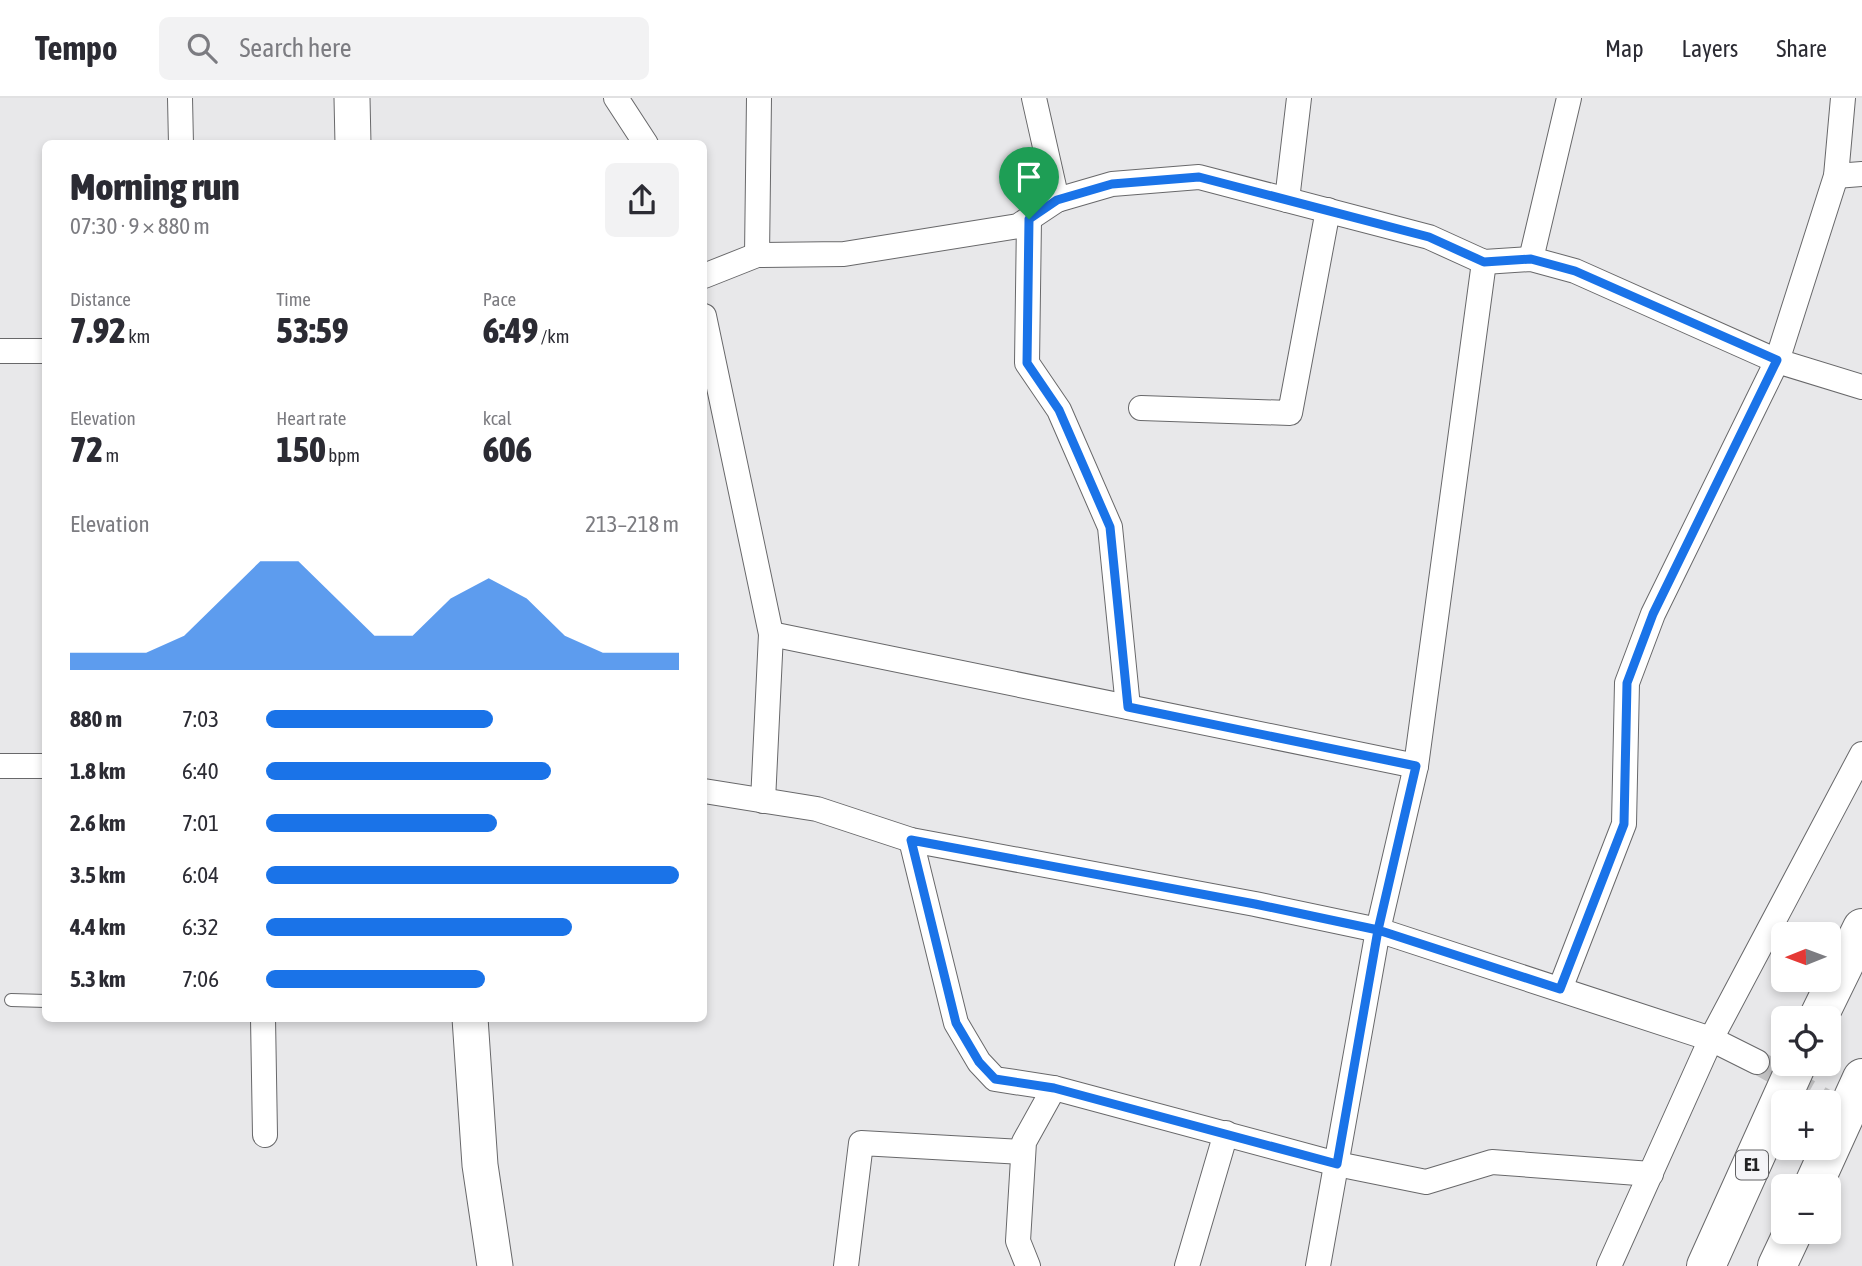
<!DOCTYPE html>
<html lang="en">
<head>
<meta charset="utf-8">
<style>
	:root { --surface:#fff; --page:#f2f2f3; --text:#2b2b33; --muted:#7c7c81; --line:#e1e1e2; --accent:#1a73e8 }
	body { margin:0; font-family:"Asap Condensed",sans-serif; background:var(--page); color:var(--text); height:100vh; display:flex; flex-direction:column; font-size:26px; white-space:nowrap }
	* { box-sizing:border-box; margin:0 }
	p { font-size:23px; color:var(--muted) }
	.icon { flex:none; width:38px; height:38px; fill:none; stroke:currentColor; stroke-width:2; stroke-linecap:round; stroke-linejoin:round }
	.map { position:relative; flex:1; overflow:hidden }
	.details { position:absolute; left:42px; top:42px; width:665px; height:882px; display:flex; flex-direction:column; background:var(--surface); border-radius:10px; box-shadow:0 4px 10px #0003 }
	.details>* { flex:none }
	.needle { width:46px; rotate:269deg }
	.controls { position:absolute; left:1771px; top:824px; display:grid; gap:14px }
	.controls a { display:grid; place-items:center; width:70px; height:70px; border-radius:10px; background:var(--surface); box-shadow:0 4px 10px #0003; font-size:35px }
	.pin { position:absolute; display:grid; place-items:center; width:60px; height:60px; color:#fff; margin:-72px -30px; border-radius:50% 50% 50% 0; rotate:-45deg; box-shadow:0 0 7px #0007 }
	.pin .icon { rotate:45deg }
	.round { display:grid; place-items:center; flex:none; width:74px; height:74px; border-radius:10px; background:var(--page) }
	.headline { display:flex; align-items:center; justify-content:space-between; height:119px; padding:0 28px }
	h1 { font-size:38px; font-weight:800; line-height:52px }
	.metrics { display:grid; grid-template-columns:repeat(3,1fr); gap:10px; height:119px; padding:7px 28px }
	.metrics div { display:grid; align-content:center }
	.metrics b { font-size:35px; font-weight:800 }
	.metrics small { font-size:19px; font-weight:400 }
	.metrics p { font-size:19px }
	.chart { height:196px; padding:14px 28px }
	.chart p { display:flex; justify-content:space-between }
	.chart svg { width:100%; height:126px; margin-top:7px; fill:var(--accent); opacity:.7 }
	ul { padding:0 28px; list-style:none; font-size:23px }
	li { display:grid; grid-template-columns:112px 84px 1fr; align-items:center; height:52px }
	li i { height:18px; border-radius:9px; background:var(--accent) }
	header { display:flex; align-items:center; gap:42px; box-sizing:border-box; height:98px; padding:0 35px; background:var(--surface); border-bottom:2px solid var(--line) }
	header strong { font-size:33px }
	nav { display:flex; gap:38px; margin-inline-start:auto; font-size:24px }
	.search { width:490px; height:63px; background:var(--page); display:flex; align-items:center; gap:18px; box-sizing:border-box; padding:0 24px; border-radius:10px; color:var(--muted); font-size:26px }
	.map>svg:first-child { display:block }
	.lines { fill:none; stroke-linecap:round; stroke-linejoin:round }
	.street-tunnel { stroke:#c1c1c2; stroke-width:24; stroke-dasharray:24 12; stroke-linecap:butt }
	.lane-casing { stroke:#68686a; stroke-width:14 }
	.street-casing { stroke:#68686a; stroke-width:26 }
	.secondary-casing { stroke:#68686a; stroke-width:37 }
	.highway-casing { stroke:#68686a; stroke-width:40 }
	.lane { stroke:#fff; stroke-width:12 }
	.street { stroke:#fff; stroke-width:24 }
	.secondary { stroke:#fff; stroke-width:35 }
	.highway { stroke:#fff; stroke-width:38 }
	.route-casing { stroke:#fff; stroke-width:14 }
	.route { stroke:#1a73e8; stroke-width:9 }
	.labels { text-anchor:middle; stroke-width:5; stroke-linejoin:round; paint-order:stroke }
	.shield { fill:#f5f5f8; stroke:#626264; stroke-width:2 }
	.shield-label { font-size:18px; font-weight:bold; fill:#232324 }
</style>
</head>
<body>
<header>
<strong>Tempo</strong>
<div class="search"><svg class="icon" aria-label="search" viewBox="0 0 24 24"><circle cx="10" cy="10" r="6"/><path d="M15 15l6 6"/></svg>Search here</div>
<nav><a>Map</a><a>Layers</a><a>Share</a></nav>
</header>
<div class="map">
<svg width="1862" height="1168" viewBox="0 0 1862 1168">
	<rect width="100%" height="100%" fill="#e8e8ea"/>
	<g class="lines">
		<path class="street-tunnel" d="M 1757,964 L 1827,1004"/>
		<defs>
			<path id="lane" d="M 11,902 L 46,903"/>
			<g id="street">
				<path d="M 180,0 L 181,46"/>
				<path d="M 616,0 L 646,46"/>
				<path d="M 1034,0 L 1057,102"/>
				<path d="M 1836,78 L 1862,76"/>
				<path d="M 1287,102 L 1299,0"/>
				<path d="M 1029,121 L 1027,265 L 1059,312 L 1110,429 L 1128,609"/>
				<path d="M 757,157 L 759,0"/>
				<path d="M 1531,161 L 1569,0"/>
				<path d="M 704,178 L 757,157 L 844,156 L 1018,128 L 1057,102 L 1112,86 L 1199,79 L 1429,139 L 1484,164 L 1531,161 L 1575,173 L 1777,263 L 1862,289"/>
				<path d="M 704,218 L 771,536 L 763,703"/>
				<path d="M 0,253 L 46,253"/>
				<path d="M 1141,310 L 1290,315 L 1328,112"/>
				<path d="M 771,536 L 1416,668"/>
				<path d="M 0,668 L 46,668"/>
				<path d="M 704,693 L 817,711 L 911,742 L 1255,806 L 1378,832 L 1711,941 L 1757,964"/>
				<path d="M 911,742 L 956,925 L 979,964 L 995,981 L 1054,990"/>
				<path d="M 1560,891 L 1624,726 L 1627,585 L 1653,516 L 1777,263 L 1836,78 L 1843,0"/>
				<path d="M 263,920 L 265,1037"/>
				<path d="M 846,1168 L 861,1045 L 1023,1054"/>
				<path d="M 1028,1168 L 1018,1143 L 1024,1044 L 1054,990 L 1337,1066 L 1426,1084 L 1492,1064 L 1651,1076"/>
				<path d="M 1187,1168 L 1226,1035"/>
				<path d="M 1318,1168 L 1378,832 L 1416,668 L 1484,164"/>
				<path d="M 1609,1168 L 1711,941 L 1862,656"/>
			</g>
			<g id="secondary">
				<path d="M 352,0 L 353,46"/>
				<path d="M 470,920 L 480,1067 L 495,1168"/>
			</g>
			<g id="highway">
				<path d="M 1818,920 L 1862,830"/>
				<path d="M 1813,1088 L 1862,980"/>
				<path d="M 1706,1168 L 1797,966"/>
				<path d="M 1777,1168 L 1793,1134"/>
			</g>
		</defs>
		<use href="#lane" class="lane-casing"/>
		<use href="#street" class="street-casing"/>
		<use href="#secondary" class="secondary-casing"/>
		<use href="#highway" class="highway-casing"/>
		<use href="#lane" class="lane"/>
		<use href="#street" class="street"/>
		<use href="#secondary" class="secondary"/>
		<use href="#highway" class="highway"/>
	</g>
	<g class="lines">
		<defs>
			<path id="route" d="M 1029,121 L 1027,265 L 1059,312 L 1110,429 L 1128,609 L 1416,668 L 1378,832 L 1255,806 L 911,742 L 956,925 L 979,964 L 995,981 L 1054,990 L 1337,1066 L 1378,832 L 1560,891 L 1624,726 L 1627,585 L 1653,516 L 1777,262 L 1575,173 L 1531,161 L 1484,164 L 1429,139 L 1199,79 L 1112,86 L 1057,102 L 1029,121"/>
		</defs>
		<use href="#route" class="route-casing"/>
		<use href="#route" class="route"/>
	</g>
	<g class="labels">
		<rect class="shield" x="1736" y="1052.5" width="32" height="29" rx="5"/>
		<g class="shield-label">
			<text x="1752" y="1073">E1</text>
		</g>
	</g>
</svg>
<div class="controls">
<a><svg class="needle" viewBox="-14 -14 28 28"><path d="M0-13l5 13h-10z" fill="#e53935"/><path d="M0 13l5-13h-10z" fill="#7c7c81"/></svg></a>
<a><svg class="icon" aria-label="locate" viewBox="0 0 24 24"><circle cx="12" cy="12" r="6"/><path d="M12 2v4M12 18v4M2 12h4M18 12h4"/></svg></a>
<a>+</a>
<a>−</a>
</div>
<div class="pin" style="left:1029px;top:121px;background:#1e9e55"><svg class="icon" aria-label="arrive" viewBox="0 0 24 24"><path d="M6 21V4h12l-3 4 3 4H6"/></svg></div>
<section class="details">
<div class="headline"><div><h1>Morning run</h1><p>07:30 · 9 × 880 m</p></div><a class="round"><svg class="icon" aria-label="share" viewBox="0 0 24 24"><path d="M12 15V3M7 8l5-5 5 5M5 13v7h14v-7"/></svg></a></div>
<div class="metrics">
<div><p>Distance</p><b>7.92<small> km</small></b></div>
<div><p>Time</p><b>53:59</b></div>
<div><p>Pace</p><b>6:49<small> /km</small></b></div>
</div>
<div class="metrics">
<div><p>Elevation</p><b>72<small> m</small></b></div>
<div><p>Heart rate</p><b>150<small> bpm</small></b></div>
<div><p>kcal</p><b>606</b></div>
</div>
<div class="chart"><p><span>Elevation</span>213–218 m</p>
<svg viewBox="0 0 160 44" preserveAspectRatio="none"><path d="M0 44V38L10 38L20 38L30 32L40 19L50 6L60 6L70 19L80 32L90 32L100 19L110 12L120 19L130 32L140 38L150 38L160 38V44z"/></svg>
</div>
<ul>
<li><b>880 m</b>7:03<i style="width:55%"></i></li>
<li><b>1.8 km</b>6:40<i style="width:69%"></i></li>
<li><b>2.6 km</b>7:01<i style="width:56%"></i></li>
<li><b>3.5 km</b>6:04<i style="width:100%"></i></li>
<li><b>4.4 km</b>6:32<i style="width:74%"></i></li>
<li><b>5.3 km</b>7:06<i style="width:53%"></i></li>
</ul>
</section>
</div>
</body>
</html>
